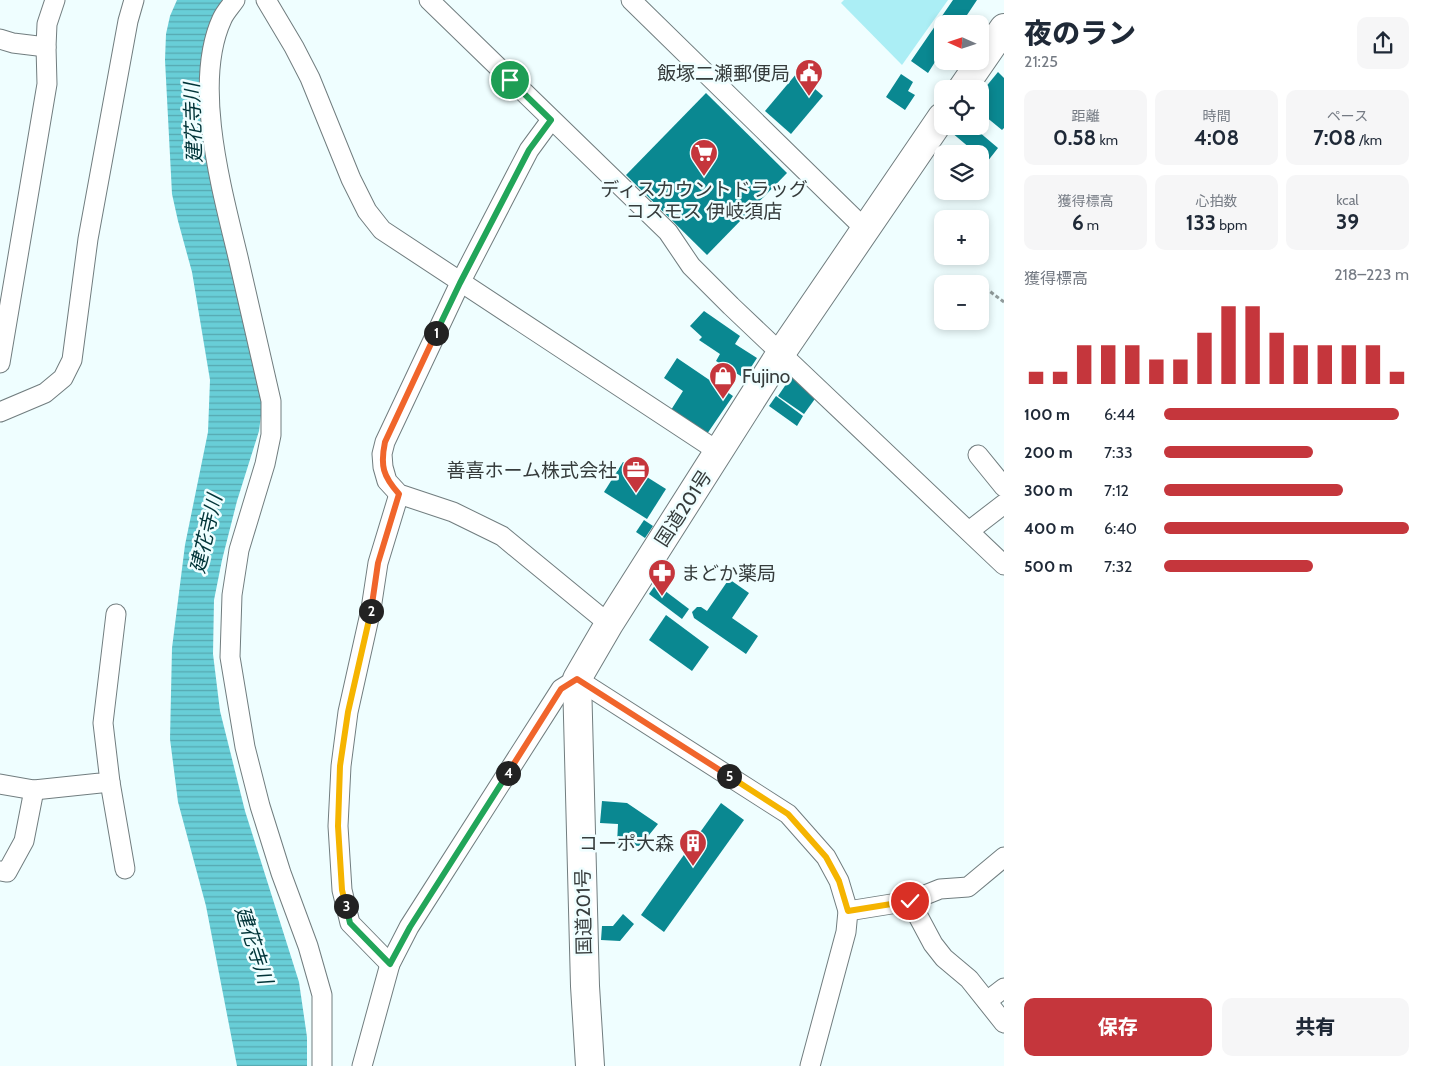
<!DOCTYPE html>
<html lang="ja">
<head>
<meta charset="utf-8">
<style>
	:root { --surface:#fff; --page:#f6f6f7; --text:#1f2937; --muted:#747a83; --accent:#c5363c }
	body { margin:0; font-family:Cabin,"Noto Sans JP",sans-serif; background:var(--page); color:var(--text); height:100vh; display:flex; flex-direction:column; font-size:19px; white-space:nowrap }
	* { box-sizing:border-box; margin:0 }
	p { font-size:16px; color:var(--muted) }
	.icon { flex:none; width:28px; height:28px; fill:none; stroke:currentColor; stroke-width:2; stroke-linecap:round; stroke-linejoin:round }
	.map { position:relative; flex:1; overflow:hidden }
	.side { display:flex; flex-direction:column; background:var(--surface); width:425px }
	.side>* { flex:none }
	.needle { width:32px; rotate:273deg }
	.buttons { position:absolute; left:934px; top:15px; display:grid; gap:10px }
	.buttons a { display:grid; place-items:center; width:55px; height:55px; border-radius:10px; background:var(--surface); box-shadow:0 2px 8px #0003; font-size:25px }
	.pin { position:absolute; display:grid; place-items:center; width:42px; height:42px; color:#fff; margin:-21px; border:2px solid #fff; border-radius:50%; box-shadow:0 1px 5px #0007 }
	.km { position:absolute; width:25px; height:25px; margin:-12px; border-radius:50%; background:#222; color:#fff; font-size:14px; line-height:25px; text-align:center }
	.round { display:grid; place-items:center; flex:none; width:52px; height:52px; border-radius:10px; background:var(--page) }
	.overview { display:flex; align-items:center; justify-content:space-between; height:85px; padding:0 20px }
	h1 { font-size:28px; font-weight:800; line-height:38px }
	.stats { display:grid; grid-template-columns:repeat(3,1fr); gap:8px; height:85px; padding:5px 20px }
	.stats div { display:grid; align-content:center; border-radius:10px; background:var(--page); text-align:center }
	.stats b { font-size:21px; font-weight:800 }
	.stats small { font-size:14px; font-weight:400 }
	.stats p { font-size:14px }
	.chart { height:140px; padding:10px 20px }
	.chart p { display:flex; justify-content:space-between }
	.chart svg { width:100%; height:90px; margin-top:5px; stroke:var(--accent); stroke-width:6 }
	.primary-button { display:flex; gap:10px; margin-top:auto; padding:10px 20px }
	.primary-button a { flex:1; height:58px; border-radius:10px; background:var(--accent); color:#fff; font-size:20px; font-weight:800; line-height:58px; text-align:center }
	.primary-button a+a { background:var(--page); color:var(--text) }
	ul { padding:0 20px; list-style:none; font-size:16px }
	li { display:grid; grid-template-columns:80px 60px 1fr; align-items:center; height:38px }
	li i { height:12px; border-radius:6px; background:var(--accent) }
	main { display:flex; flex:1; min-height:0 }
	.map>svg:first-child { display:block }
	.park { fill:#abeef5 }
	.water { fill:url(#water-rules) }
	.building { fill:#0a8891 }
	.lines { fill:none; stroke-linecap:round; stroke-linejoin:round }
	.street-casing { stroke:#717d7f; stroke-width:21 }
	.highway-casing { stroke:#717d7f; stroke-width:30 }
	.path { stroke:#909b9b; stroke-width:3; stroke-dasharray:4 2.5; stroke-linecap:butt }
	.street { stroke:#fff; stroke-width:19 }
	.highway { stroke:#fff; stroke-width:28 }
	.split-1-casing { stroke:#fff; stroke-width:10 }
	.split-2-casing { stroke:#fff; stroke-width:10 }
	.split-3-casing { stroke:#fff; stroke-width:10 }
	.split-4-casing { stroke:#fff; stroke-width:10 }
	.split-5-casing { stroke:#fff; stroke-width:10 }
	.split-6-casing { stroke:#fff; stroke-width:10 }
	.split-1 { stroke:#22a559; stroke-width:6 }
	.split-2 { stroke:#f0652b; stroke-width:6 }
	.split-3 { stroke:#f5b400; stroke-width:6 }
	.split-4 { stroke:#22a559; stroke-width:6 }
	.split-5 { stroke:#f0652b; stroke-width:6 }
	.split-6 { stroke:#f5b400; stroke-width:6 }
	.labels { text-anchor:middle; stroke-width:5; stroke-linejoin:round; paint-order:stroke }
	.poi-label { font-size:19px; fill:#363c3c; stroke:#effeff; text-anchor:end }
	.street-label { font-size:19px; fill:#363c3c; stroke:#effeff }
	.water-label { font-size:20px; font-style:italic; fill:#003438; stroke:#effeff }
</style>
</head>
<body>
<main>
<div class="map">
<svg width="1004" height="1066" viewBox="0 0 1004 1066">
	<defs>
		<pattern id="water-rules" width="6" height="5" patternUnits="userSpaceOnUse" patternTransform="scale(1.25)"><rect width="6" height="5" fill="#68ced7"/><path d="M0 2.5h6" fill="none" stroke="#56a8b0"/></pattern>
	</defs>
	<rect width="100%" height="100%" fill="#effeff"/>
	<path class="park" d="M 844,0 L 948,0 L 902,65 L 841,3 Z"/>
	<path class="water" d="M 177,0 L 227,0 L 204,85 L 215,202 L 255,353 L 262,384 L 262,408 L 259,431 L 237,501 L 222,560 L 214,600 L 213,654 L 220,711 L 245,811 L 299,982 L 307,1037 L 307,1066 L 237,1066 L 206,906 L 178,802 L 170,739 L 172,648 L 185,545 L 208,432 L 210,380 L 192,272 L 178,221 L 172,194 L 165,60 L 166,34 L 170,16 Z"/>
	<g class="building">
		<path d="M 953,0 L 977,0 L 961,24 L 942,24 L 942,51 L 928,73 L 911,61 Z"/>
		<path d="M 998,72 L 1004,78 L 1004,128 L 1002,130 L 980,112 L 980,94 Z"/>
		<path d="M 797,73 L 823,96 L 791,134 L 765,111 Z"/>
		<path d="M 901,74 L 913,82 L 908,91 L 915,95 L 905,110 L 886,97 Z"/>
		<path d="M 706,93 L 787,173 L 707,255 L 626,175 Z"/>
		<path d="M 955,126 L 972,126 L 998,148 L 987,162 L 980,156 L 980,154 L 977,154 L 951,132 Z"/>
		<path d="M 704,311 L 740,336 L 735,344 L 757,358 L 744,378 L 716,361 L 720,354 L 699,340 L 702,337 L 690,326 Z"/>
		<path d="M 677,358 L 733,396 L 707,434 L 671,410 L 683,391 L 664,378 Z"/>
		<path d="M 791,377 L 817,396 L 804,414 L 778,396 Z"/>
		<path d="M 776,396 L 803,416 L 797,426 L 769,406 Z"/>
		<path d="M 623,462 L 666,489 L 647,519 L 604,492 Z"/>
		<path d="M 644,520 L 653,526 L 645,538 L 636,532 Z"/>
		<path d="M 729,579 L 749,593 L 732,618 L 758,636 L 746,654 L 694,618 L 692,612 L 697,607 L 701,607 L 707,611 Z"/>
		<path d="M 656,584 L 689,609 L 682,619 L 649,594 Z"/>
		<path d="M 666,615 L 709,647 L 692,671 L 649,640 Z"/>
		<path d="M 602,801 L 627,803 L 658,824 L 640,846 L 617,844 L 618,824 L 600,823 Z"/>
		<path d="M 721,803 L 744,820 L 664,932 L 641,915 Z"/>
		<path d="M 623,914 L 634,924 L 620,941 L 601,940 L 602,926 L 613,926 Z"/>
	</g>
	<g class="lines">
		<defs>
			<g id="street">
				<path d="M 235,0 C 231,6 225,12 222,19 C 192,84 222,190 238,257 C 249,305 260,353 271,401 L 271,435 L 265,464 L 239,550 L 232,595 L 230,657 L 245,747 L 260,806 L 281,873 L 308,946 L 322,995 L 322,1066"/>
				<path d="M 266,0 L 294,47 L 310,78 L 351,179 L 367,211 L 382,230 L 719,452"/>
				<path d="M 429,0 L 668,232 L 691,266 L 731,306 L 1004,565"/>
				<path d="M 631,0 L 865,229"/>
				<path d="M 0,39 L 13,43 L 46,47 L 47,24 L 55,0"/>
				<path d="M 551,120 L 529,150 L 460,283 L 385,442 L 382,454 L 383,467 L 387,481 L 399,494 L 453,512 L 502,536 L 609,624"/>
				<path d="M 0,363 L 47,84 L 46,47"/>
				<path d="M 0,412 L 45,393 L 63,378 L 72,360 L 88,239 L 128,21 L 134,0"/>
				<path d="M 978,455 L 1004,487"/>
				<path d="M 969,531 L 1004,504"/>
				<path d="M 110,782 L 125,869"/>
				<path d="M 0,784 L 34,790 L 110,782 L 103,723 L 116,614"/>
				<path d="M 0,871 L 7,872 L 24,841 L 34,790"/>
				<path d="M 910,901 L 933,944 L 944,958 L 969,979 L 1004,1023"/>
				<path d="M 848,911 L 910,901 L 940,889 L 968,887 L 1004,857"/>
				<path d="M 390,964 L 350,923 L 342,890 L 338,826 L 341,766 L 348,712 L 371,609 L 378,563 L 399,494"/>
				<path d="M 987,1001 L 1004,988"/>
				<path d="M 362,1066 L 390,964 L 409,927 L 561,689 L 577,679 L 788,814 L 826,857 L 839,881 L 848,911 L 846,932 L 810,1066"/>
			</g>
			<g id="highway">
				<path d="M 962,89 L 1004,28"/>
				<path d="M 590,1066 L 585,986 L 577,679 L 609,624 L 781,353 L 942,117"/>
			</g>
		</defs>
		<use href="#street" class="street-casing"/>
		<use href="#highway" class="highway-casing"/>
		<path class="path" d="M 980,284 L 1004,302"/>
		<use href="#street" class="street"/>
		<use href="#highway" class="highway"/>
	</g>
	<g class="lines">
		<defs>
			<path id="split-1" d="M 436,333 L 460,283 L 529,150 L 551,120 L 510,80"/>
			<path id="split-2" d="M 371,611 L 378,563 L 399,494 C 383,476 380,466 385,442 L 436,333"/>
			<path id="split-3" d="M 346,906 L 342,890 L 338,826 L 340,766 L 348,712 L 371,611"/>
			<path id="split-4" d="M 346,906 L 350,923 L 390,964 L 410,927 L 508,773"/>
			<path id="split-5" d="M 508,773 L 561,689 L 577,679 L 729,776"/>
			<path id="split-6" d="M 729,776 L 788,814 L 826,857 L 839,881 L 848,911 L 910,901"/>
		</defs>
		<use href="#split-1" class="split-1-casing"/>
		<use href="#split-2" class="split-2-casing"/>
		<use href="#split-3" class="split-3-casing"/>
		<use href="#split-4" class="split-4-casing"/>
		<use href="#split-5" class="split-5-casing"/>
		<use href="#split-6" class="split-6-casing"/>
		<use href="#split-1" class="split-1"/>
		<use href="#split-2" class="split-2"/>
		<use href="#split-3" class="split-3"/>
		<use href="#split-4" class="split-4"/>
		<use href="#split-5" class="split-5"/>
		<use href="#split-6" class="split-6"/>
	</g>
	<defs>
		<symbol id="civic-pin" viewBox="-11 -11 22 30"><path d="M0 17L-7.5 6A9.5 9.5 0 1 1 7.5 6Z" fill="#c5363c" stroke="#effeff"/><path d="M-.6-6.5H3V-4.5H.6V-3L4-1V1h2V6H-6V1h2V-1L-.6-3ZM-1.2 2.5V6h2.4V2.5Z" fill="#fff"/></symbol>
		<symbol id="supermarket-pin" viewBox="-11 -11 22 30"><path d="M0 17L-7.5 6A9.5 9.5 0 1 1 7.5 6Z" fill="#c5363c" stroke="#effeff"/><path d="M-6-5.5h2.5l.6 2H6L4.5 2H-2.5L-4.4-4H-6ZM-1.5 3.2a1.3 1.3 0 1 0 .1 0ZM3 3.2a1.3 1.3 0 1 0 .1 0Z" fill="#fff"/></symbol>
		<symbol id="shop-pin" viewBox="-11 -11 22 30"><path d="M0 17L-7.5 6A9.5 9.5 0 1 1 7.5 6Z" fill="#c5363c" stroke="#effeff"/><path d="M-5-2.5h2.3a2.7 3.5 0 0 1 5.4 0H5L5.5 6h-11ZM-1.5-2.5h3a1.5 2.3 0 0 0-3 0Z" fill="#fff"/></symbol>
		<symbol id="office-pin" viewBox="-11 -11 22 30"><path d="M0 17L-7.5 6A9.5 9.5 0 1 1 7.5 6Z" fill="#c5363c" stroke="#effeff"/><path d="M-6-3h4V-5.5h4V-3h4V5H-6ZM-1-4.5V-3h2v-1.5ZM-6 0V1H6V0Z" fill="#fff"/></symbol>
		<symbol id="pharmacy-pin" viewBox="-11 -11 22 30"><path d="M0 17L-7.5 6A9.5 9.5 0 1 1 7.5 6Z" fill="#c5363c" stroke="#effeff"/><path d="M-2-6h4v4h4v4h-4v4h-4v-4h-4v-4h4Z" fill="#fff"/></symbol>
		<symbol id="building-pin" viewBox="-11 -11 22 30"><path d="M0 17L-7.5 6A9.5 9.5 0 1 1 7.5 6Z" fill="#c5363c" stroke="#effeff"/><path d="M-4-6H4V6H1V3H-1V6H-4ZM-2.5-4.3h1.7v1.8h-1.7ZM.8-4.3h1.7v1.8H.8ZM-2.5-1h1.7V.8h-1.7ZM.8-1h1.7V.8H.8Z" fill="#fff"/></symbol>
	</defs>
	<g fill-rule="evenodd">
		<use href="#civic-pin" x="793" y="57" width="32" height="43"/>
		<use href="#supermarket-pin" x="688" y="137" width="32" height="43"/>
		<use href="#shop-pin" x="707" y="360" width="32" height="43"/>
		<use href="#office-pin" x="620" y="454" width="32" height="43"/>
		<use href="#pharmacy-pin" x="646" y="557" width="32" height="43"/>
		<use href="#building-pin" x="677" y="827" width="32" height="43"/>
	</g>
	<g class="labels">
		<g class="poi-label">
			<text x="790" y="80">飯塚二瀬郵便局</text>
			<text x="704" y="196" text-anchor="middle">ディスカウントドラッグ<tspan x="704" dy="22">コスモス 伊岐須店</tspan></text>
			<text x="742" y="383" text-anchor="start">Fujino</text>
			<text x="617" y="477">善喜ホーム株式会社</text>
			<text x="681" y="580" text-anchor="start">まどか薬局</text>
			<text x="674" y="850">コーポ大森</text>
		</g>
		<g class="street-label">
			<text transform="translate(683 508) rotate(-57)" y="7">国道201号</text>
			<text transform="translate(583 912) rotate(-91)" y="7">国道201号</text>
		</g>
		<g class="water-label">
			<text transform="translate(193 123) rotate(-92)" y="7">建花寺川</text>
			<text transform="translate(206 534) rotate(-77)" y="7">建花寺川</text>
			<text transform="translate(254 945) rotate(72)" y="7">建花寺川</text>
		</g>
	</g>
</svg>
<div class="buttons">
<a><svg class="needle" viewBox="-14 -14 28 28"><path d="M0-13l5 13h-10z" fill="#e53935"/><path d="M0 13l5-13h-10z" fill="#747a83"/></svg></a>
<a><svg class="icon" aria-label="locate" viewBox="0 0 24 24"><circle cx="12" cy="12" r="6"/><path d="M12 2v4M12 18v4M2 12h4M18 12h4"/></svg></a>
<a><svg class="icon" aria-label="layers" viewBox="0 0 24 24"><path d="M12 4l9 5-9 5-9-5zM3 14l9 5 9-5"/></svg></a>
<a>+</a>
<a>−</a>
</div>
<div class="pin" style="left:510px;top:80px;background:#1e9e55"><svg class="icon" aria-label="arrive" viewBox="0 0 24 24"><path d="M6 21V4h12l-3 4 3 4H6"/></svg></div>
<div class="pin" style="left:910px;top:901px;background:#d93025"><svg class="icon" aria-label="check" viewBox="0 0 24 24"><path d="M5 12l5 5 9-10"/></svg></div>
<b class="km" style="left:436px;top:333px">1</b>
<b class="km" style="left:371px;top:611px">2</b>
<b class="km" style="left:346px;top:906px">3</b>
<b class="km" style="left:508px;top:773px">4</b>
<b class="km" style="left:729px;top:776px">5</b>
</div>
<section class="side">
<div class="overview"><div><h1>夜のラン</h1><p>21:25</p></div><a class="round"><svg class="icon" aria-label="share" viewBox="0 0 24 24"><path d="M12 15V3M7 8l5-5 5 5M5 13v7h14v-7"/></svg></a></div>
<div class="stats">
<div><p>距離</p><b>0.58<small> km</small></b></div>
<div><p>時間</p><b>4:08</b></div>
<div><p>ペース</p><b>7:08<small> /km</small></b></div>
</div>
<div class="stats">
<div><p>獲得標高</p><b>6<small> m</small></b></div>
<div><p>心拍数</p><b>133<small> bpm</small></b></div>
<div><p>kcal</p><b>39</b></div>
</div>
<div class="chart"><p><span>獲得標高</span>218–223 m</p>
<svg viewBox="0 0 160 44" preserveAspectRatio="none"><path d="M5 44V38M15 44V38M25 44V25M35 44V25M45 44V25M55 44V32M65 44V32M75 44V19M85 44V6M95 44V6M105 44V19M115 44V25M125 44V25M135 44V25M145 44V25M155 44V38"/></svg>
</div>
<ul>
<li><b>100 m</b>6:44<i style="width:96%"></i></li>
<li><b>200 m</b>7:33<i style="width:61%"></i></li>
<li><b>300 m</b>7:12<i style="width:73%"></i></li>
<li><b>400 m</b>6:40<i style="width:100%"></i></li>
<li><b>500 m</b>7:32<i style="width:61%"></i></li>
</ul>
<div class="primary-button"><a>保存</a><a>共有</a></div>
</section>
</main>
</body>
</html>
